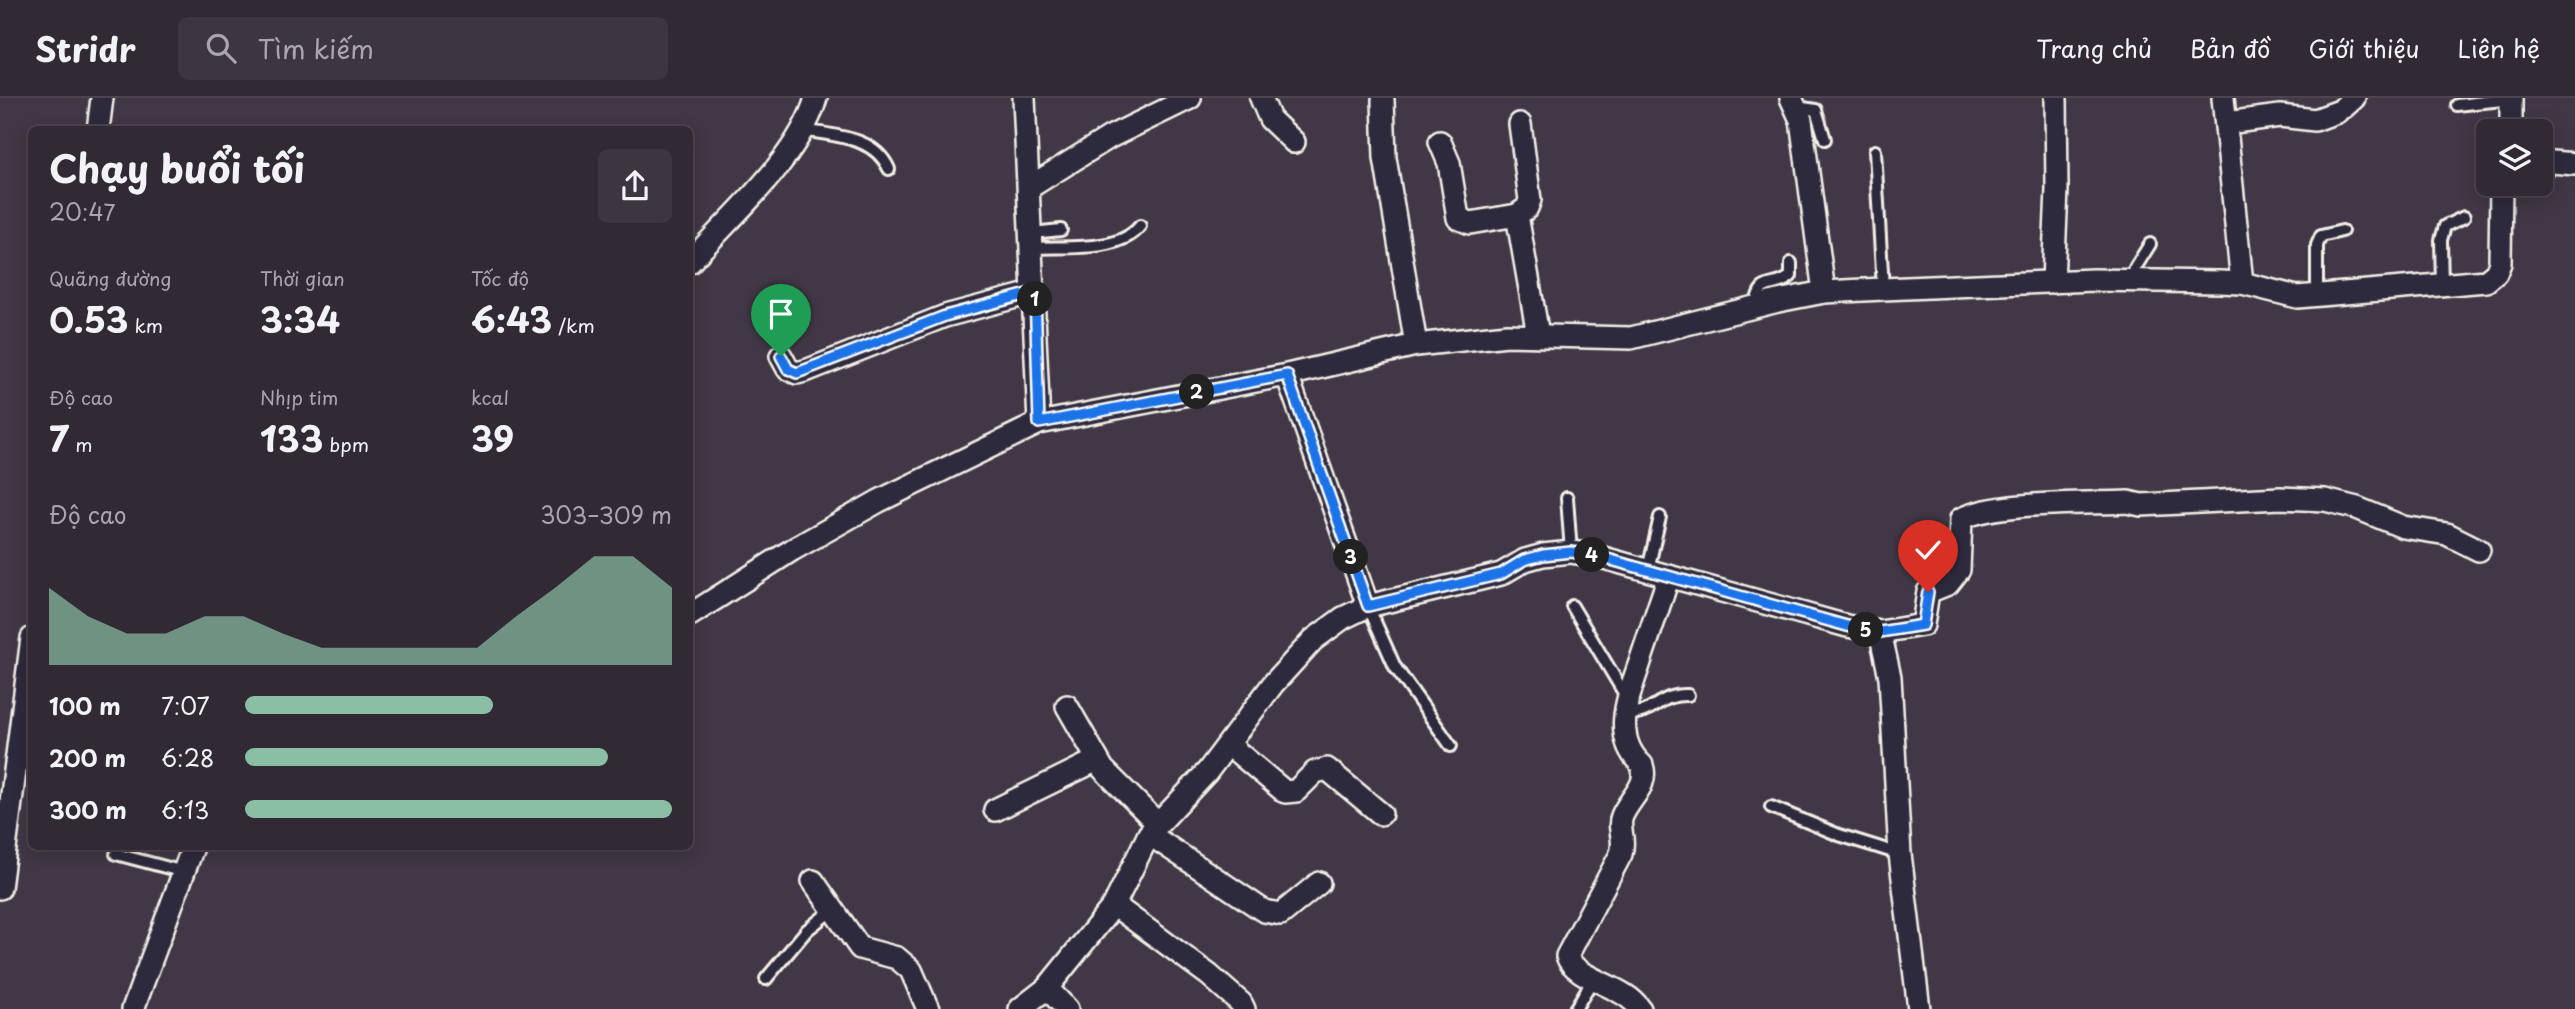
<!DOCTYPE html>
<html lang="vi">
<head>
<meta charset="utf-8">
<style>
	:root { --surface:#312934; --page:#3d3540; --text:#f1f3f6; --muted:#a8a6ac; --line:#4c454f; --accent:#8abfa5 }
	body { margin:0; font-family:"Playpen Sans",sans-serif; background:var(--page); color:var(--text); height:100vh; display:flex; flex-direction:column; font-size:26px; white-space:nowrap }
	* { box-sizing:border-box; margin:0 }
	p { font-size:23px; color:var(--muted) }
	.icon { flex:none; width:38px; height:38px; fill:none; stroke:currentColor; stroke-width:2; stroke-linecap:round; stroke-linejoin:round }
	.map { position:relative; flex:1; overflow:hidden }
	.sheet { position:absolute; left:28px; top:28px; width:665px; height:724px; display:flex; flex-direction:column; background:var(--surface); border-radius:10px; box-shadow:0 4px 18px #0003,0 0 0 2px var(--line) }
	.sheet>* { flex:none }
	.buttons { position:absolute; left:2476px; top:21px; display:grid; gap:14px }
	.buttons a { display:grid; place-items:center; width:77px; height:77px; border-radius:10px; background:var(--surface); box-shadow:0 4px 18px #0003,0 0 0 2px var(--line); font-size:35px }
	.pin { position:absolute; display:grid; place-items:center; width:60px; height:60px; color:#fff; margin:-72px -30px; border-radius:50% 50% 50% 0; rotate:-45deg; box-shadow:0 0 7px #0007 }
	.pin .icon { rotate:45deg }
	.km { position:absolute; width:35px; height:35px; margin:-18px; border-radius:50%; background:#222; color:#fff; font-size:19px; line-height:35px; text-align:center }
	.round { display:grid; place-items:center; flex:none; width:74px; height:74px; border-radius:10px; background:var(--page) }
	.headline { display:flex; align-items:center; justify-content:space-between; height:119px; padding:0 21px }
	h1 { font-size:38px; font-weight:700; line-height:52px }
	.metrics { display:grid; grid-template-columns:repeat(3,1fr); gap:10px; height:119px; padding:7px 21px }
	.metrics div { display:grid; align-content:center }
	.metrics b { font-size:35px; font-weight:700 }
	.metrics small { font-size:19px; font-weight:400 }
	.metrics p { font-size:19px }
	.chart { height:196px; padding:14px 21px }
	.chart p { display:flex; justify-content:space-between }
	.chart svg { width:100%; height:126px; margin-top:7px; fill:var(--accent); opacity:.7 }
	ul { padding:0 21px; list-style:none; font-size:23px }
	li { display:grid; grid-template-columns:112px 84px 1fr; align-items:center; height:52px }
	li i { height:18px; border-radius:9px; background:var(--accent) }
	header { display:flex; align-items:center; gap:42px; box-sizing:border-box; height:98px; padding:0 35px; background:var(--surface); border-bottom:2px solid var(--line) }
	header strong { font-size:33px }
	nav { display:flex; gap:38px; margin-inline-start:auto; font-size:24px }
	.search { width:490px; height:63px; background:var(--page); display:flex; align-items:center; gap:18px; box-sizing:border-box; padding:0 24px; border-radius:10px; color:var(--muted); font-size:26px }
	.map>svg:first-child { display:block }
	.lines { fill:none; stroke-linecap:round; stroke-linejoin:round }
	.service-casing { stroke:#f4f1e8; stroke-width:16 }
	.minor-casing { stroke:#f4f1e8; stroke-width:26 }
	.service { stroke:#2f2a3d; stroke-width:10 }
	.minor { stroke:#2f2a3d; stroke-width:21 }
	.route-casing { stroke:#fff; stroke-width:14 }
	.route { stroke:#1a73e8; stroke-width:9 }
</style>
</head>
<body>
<header>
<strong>Stridr</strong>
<div class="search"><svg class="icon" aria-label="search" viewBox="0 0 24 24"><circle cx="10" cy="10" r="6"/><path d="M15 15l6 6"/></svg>Tìm kiếm</div>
<nav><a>Trang chủ</a><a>Bản đồ</a><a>Giới thiệu</a><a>Liên hệ</a></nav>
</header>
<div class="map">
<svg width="2575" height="911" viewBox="0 0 2575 911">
	<rect width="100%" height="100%" fill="#413746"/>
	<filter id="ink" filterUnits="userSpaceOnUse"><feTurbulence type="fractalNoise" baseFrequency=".0143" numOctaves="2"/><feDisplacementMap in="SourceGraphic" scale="14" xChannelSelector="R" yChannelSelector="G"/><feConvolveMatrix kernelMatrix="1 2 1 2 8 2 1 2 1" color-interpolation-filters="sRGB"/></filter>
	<g filter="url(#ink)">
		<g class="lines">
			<defs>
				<g id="service">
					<path d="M 2457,7 L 2511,1"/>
					<path d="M 1796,9 L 1816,12 L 1825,41"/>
					<path d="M 802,32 C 835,38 874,38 889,71"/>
					<path d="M 1875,53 L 1883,191"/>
					<path d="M 1032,135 L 1061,132"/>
					<path d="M 1033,150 C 1065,148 1119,155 1140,128"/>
					<path d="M 2132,183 L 2135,170 L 2150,146"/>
					<path d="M 2442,189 L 2441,142 L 2445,128 L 2464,119"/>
					<path d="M 2317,198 L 2317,147 L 2321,138 L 2342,133"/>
					<path d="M 1756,208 C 1760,177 1774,193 1791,178 L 1791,165"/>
					<path d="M 1567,400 L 1571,454"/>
					<path d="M 1648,472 L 1660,419"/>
					<path d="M 1368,508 L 1395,569 L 1451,648"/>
					<path d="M 1572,508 L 1627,600"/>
					<path d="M 1624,617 C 1656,616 1658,596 1688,597"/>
					<path d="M 1771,709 L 1839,737 L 1900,756"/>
					<path d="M 116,756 L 184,774"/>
					<path d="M 766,881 L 807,832 L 832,812"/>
					<path d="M 1575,911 L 1594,880"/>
				</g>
				<g id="minor">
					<path d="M 1024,0 L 1039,325"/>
					<path d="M 1261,0 L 1270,21 L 1294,44"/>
					<path d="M 1791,0 L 1801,22 L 1824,194"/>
					<path d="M 2223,0 L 2242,185"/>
					<path d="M 1383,2 L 1385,60 L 1416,247"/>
					<path d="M 2344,9 L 2354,0"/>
					<path d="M 2226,25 L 2280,18 L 2315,22 L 2337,14"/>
					<path d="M 98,32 L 102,0"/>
					<path d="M 2511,33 L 2511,0"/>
					<path d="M 1440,44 L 1449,65 L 1458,120 L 1470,125 L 1517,117 L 1538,237"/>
					<path d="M 2541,63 L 2575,66"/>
					<path d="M 1030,89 L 1110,39 L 1190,0"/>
					<path d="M 1517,117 L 1527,110 L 1530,102 L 1520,26"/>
					<path d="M 690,164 C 731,118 799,60 816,0"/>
					<path d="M 2053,184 L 2057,91 L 2056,0"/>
					<path d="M 781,258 L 788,271 L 797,275 L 808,272 L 945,218 L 1035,194"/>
					<path d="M 1287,277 L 1368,508"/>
					<path d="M 690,517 L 792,452 L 879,403 L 1039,325 L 1287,277 L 1416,247 L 1507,237 L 1631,240 L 1778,203 L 1824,194 L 1883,191 L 2093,182 L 2220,184 L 2242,185 L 2297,199 L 2486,183 L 2496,175 L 2500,165 L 2501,86"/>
					<path d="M 1880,534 L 1923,527 L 1928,494 L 1948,486 L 1959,472 L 1961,421 C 1995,403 2086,406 2128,404 L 2141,407 L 2280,400 L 2325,402 L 2357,410 L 2403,429 L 2447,436 L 2479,452"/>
					<path d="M 1067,608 L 1103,671 L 1158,726"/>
					<path d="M 1229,647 L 1285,694 L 1296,693 L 1315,674 L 1327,671 L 1381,716"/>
					<path d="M 995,712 L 1097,662"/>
					<path d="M 1149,736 L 1264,813 L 1281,816 L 1319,785"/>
					<path d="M 813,783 L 860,850 L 897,860 L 911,872 L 928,911"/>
					<path d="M 0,790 L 32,540"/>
					<path d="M 1114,807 L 1209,877 L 1241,905 L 1244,911"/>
					<path d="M 133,911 L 193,749"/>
					<path d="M 1020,911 L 1047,890"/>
					<path d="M 1067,911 L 1047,890 L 1114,807 L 1149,736 L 1207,674 L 1273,586 L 1313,542 L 1343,520 L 1368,508 L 1501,476 L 1525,462 L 1543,457 L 1571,454 L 1593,457 L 1847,528 L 1880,534 L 1890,579 L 1900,756 L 1919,911"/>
					<path d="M 1640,911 C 1625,887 1575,882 1567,858 L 1621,756 C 1626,740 1617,730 1622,718 C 1630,699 1649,688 1642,667 C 1608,636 1632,591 1643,555 C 1652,529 1660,504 1669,478"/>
				</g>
			</defs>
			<use href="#service" class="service-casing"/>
			<use href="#minor" class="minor-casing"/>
			<use href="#service" class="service"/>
			<use href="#minor" class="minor"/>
		</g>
	</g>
	<g class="lines" filter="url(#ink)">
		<defs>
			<path id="route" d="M 781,258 L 788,271 L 797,275 L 945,218 L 1035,194 L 1039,325 L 1287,277 L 1368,508 L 1501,476 L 1524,462 L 1543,457 L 1571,454 L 1593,457 L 1847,528 L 1880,534 L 1923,527 L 1928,494"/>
		</defs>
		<use href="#route" class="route-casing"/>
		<use href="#route" class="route"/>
	</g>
</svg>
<div class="buttons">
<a><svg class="icon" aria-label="layers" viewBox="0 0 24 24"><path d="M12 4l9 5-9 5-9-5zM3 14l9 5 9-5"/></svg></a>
</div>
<div class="pin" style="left:781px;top:258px;background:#1e9e55"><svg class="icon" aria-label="arrive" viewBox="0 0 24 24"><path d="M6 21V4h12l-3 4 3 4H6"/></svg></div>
<div class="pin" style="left:1928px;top:494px;background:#d93025"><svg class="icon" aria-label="check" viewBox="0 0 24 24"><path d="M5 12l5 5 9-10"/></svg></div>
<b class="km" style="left:1035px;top:201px">1</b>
<b class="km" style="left:1197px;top:294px">2</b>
<b class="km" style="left:1351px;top:459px">3</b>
<b class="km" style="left:1592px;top:457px">4</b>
<b class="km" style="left:1866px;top:532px">5</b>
<section class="sheet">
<div class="headline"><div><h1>Chạy buổi tối</h1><p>20:47</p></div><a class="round"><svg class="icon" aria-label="share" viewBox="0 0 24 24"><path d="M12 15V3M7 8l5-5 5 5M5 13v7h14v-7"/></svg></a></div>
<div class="metrics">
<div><p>Quãng đường</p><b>0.53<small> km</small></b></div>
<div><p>Thời gian</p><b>3:34</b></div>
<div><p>Tốc độ</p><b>6:43<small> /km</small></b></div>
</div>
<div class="metrics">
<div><p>Độ cao</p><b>7<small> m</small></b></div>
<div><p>Nhịp tim</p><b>133<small> bpm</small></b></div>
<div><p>kcal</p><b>39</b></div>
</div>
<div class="chart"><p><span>Độ cao</span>303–309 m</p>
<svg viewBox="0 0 160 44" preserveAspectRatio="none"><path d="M0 44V17L10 27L20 33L30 33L40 27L50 27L60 33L70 38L80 38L90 38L100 38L110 38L120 27L130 17L140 6L150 6L160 17V44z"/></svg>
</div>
<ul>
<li><b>100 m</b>7:07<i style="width:58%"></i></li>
<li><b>200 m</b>6:28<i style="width:85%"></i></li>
<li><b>300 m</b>6:13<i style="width:100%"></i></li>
</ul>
</section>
</div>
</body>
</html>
